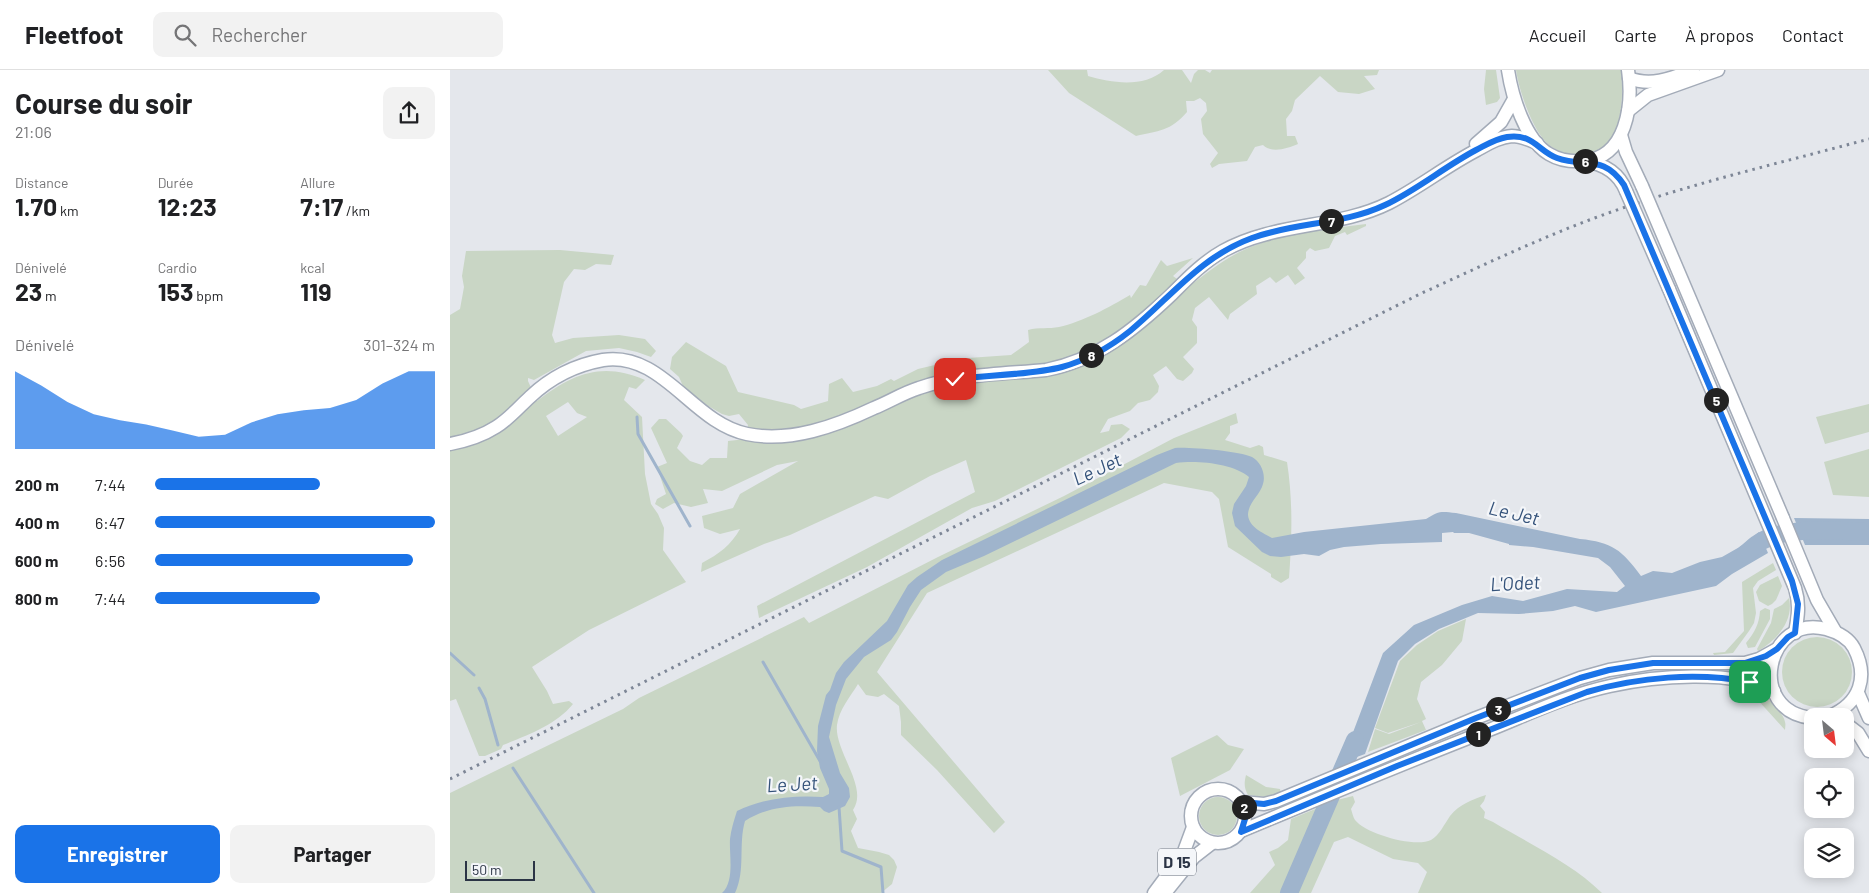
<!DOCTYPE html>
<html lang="fr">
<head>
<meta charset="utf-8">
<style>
	:root { --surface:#fff; --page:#f2f2f2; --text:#202124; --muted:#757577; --line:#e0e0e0; --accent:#1a73e8 }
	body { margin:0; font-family:Barlow,sans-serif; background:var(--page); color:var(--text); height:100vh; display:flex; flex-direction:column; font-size:19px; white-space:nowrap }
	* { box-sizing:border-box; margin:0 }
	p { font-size:16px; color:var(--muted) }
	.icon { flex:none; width:28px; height:28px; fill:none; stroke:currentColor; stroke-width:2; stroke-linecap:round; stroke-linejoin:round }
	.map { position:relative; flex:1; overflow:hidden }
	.details { display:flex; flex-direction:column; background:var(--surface); width:450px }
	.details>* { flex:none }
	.needle { width:32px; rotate:152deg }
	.fabs { position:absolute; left:1354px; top:638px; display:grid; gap:10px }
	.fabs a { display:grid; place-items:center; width:50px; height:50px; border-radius:10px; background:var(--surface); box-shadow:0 2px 12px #0003; font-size:25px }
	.scale { position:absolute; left:15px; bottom:12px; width:70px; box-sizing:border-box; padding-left:5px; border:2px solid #2b3445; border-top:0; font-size:14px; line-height:18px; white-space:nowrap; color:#2b3445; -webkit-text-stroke:4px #f4f6f9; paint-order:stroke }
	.pin { position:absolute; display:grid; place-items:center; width:42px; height:42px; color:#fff; margin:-21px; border-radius:10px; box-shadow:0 2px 8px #0006 }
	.km { position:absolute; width:25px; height:25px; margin:-12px; border-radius:50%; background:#222; color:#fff; font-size:14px; line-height:25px; text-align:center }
	.round { display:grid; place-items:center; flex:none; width:52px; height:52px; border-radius:10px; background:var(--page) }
	.headline { display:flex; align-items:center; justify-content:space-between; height:85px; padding:0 15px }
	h1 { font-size:28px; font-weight:700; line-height:38px }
	.figures { display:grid; grid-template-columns:repeat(3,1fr); gap:8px; height:85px; padding:5px 15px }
	.figures div { display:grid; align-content:center }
	.figures b { font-size:25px; font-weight:700 }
	.figures small { font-size:14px; font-weight:400 }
	.figures p { font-size:14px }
	.chart { height:140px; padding:10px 15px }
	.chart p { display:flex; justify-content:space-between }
	.chart svg { width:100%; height:90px; margin-top:5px; fill:var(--accent); opacity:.7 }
	.action { display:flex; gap:10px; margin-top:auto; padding:10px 15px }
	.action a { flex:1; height:58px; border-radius:10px; background:var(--accent); color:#fff; font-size:20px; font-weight:700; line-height:58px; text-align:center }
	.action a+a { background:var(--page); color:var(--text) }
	ul { padding:0 15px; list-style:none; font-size:16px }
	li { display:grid; grid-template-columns:80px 60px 1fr; align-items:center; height:38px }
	li i { height:12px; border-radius:6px; background:var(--accent) }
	header { display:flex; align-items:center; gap:30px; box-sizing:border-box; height:70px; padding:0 25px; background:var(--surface); border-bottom:1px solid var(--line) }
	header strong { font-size:24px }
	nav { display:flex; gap:28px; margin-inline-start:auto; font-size:18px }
	.search { width:350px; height:45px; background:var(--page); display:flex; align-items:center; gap:12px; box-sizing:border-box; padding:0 18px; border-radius:10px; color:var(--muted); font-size:19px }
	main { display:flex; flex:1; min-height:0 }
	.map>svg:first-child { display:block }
	.green { fill:#c9d6c5; fill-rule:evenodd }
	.water { fill:#9fb4cc }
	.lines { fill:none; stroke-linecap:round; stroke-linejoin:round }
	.stream { stroke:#9fb4cc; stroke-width:3 }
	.river { stroke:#9fb4cc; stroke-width:18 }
	.major-casing { stroke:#a3abb8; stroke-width:15 }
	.major { stroke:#fff; stroke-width:12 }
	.rail { stroke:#7d8696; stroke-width:3; stroke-dasharray:2.5 5; stroke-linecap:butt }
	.major-bridge-casing { stroke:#a3abb8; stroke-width:15; stroke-linecap:butt }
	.major-bridge { stroke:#fff; stroke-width:12 }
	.route-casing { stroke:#fff; stroke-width:10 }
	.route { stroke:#1a73e8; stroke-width:6 }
	.labels { text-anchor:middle; stroke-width:4.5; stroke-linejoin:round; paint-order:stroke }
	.shield { fill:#f4f6f9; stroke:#676e7b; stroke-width:1 }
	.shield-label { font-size:16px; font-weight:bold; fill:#2b3445 }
	.water-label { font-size:19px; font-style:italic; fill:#34527a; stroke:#f4f6f9 }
</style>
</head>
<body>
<header>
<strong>Fleetfoot</strong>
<div class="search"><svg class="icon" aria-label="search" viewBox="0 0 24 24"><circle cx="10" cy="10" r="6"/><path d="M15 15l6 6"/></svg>Rechercher</div>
<nav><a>Accueil</a><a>Carte</a><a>À propos</a><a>Contact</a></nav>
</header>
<main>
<section class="details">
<div class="headline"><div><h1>Course du soir</h1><p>21:06</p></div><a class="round"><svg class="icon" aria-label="share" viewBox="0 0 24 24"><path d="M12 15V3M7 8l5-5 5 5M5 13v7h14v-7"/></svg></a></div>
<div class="figures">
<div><p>Distance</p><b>1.70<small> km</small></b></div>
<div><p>Durée</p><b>12:23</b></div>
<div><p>Allure</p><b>7:17<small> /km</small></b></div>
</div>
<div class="figures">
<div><p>Dénivelé</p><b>23<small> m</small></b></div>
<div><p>Cardio</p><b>153<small> bpm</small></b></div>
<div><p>kcal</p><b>119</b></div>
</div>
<div class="chart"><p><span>Dénivelé</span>301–324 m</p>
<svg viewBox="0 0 160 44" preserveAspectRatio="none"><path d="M0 44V6L10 13L20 21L30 27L40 30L50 32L60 35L70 38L80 37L90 31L100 27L110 25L120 24L130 20L140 12L150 6L160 6V44z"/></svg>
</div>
<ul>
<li><b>200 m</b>7:44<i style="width:59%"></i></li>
<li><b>400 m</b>6:47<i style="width:100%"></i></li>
<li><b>600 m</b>6:56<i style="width:92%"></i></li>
<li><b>800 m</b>7:44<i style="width:59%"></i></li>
</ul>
<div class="action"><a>Enregistrer</a><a>Partager</a></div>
</section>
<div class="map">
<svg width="1419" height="823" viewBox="0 0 1419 823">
	<rect width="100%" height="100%" fill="#e4e7ec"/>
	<g class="green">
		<path d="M 598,0 L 637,0 L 638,6 C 662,13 694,18 714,0 L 732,0 L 741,13 L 744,4 L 748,0 L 755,0 L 760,3 L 762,0 L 929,0 L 927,5 L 914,6 L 925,19 L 909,24 L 888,22 L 870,6 L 845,30 L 842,41 L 836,49 L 837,66 L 845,66 L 848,74 C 838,78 822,84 813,75 L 805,77 L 797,91 L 769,94 L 762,98 L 760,94 L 768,83 L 753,64 L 751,49 L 757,41 L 756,33 L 750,28 L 744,31 L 736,31 L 737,42 C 721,61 708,61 686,66 L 619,23 Z"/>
		<path d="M 1036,0 L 1046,0 L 1050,28 L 1047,32 L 1036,35 L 1034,19 Z"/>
		<path d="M 1066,0 L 1171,0 C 1174,32 1173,84 1129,85 C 1118,85 1105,81 1097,73 C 1082,59 1069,20 1066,0 Z"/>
		<path d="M 916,154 L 916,156 L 897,165 L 895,162 L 885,166 L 879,178 L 865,181 L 860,178 L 856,182 L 856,188 L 847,198 L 855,208 L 845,215 L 838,205 L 826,213 L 820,207 L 806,216 L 807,224 L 780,244 L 778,250 L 759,227 L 745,238 L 742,250 L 747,257 L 747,273 L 733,287 L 744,299 L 742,303 L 733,311 L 727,309 L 716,296 L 703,305 L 709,316 L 708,322 L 700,330 L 688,333 L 680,341 L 658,349 L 650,363 L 659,361 L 661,355 L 672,354 L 680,359 L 671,368 L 545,431 L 522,438 L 417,497 L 309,548 L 307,536 L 525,422 L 516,390 L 480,406 L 438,429 L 425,426 L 340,465 L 314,474 L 251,502 L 252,493 C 269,484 281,475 290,459 L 270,464 L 254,458 L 252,446 L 283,438 L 290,424 L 348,391 L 327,395 L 272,421 L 253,419 L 258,433 L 241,437 L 224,433 L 213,439 L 205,434 L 207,429 L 216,424 L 207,397 L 217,393 L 201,358 L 209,349 L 216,349 L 231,363 L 233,366 L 227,378 L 240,391 L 252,395 L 260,388 L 277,388 L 278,371 L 296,369 L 298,355 L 289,344 L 279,346 L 272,344 L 236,323 L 229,307 L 220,299 L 222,287 L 236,272 L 276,296 L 288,322 L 344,335 L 351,339 L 378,331 L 379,314 L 392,308 L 403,322 L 427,316 L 441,309 L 444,311 L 468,299 L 489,294 L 518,288 L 561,285 L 579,272 L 578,260 C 589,257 599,259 609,257 C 632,252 660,237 680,225 L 681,228 L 690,215 L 696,216 L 711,190 L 717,196 L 743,188 L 723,206 L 738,217 C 757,203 775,188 796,179 C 833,163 876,159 916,154 Z"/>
		<path d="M 110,180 L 164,185 L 161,195 L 146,194 L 135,200 L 124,199 L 114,212 L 102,265 L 105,273 L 123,268 L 169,265 L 195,269 L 206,281 L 201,287 L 187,282 L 169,278 L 136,281 L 84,310 L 78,308 L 78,311 L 87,331 C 122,304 152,291 195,310 L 186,319 L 179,317 L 174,330 L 192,347 L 195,404 L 201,434 L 208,444 L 214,458 L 213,480 L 236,512 L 139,560 L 82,597 L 97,621 L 103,634 L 119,631 L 123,634 C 106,655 78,665 53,675 L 51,679 L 35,686 L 29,686 L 6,629 L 0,631 L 0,245 L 10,239 L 14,217 L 12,206 L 16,181 ZM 118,332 L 127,343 L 137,347 L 108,366 L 96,346 Z"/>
		<path d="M 1419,334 L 1419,362 L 1375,374 L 1366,347 Z"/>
		<path d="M 786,343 L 788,353 L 780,356 L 780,363 L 775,370 L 800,378 L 809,375 L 813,377 L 814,385 L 837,392 C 843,430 842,469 839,508 L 831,513 L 821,507 L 821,504 L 778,477 L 769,429 L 762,422 L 714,413 L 477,523 L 427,602 L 555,752 L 544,763 L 487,700 L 451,665 L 451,652 L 449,636 L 434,624 L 428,627 L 416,625 L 408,614 C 400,627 389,640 387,655 C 384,681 419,717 403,740 L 407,749 L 401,761 L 408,778 L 429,782 L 439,785 L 444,790 L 447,797 L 442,814 L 431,823 L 0,823 L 0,723 L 173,639 L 189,628 L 354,547 L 359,553 L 488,487 L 614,426 L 724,368 Z"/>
		<path d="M 1419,379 L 1419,427 L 1383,425 L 1374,392 Z"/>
		<path d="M 1323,493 L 1326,500 L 1308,511 L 1303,518 L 1306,543 L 1304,553 L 1299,561 L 1283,583 L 1264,585 L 1263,583 L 1275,582 L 1294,561 L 1292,512 Z"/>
		<path d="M 1328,506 L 1332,516 L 1326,530 L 1322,534 L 1318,536 L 1309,531 L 1306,522 L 1310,515 Z"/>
		<path d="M 1339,528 C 1344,551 1327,570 1308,581 L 1307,579 L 1321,553 L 1324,539 L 1332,535 Z"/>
		<path d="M 1315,538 L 1320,540 L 1320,549 L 1305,577 L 1298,578 L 1296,573 C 1305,562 1309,554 1310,541 Z"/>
		<path d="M 1016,549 L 1012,571 L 992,595 L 971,612 L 967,629 L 976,649 L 972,651 L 976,660 L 918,682 L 925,659 L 939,664 L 971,652 L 938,663 L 925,658 L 950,591 L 967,575 L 988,561 Z"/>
		<circle cx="1367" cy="602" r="35"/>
		<path d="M 1302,619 C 1312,621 1333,641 1335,652 C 1336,655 1335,657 1335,660 L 1306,628 Z"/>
		<path d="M 767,665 L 778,675 L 794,679 L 780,700 L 730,726 L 721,688 Z"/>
		<path d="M 796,705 L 816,717 L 830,719 L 831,723 L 817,727 L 798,725 C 794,718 794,713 796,705 Z"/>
		<path d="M 1036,725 L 1034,731 L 1030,736 L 1035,742 L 1034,748 L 1043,752 C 1078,773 1123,794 1152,823 L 968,823 L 977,802 L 968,793 L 943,789 L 898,767 L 884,772 L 861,823 L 800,823 L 825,795 L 819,782 L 828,778 L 838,770 L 841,749 L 887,730 L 903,726 L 905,732 L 901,739 C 902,742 903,747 905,750 C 916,764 965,778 981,770 C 989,766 995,753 1000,746 C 1010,734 1021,730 1036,725 Z"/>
		<circle cx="768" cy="746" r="19"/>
	</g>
	<g class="water">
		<path d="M 725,378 C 741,377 788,381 802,387 C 811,392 816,404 813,414 C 810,425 798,433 798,445 C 799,457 813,463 822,468 L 854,462 L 976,449 C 989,441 990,441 1006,443 L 1130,469 C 1162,472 1172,480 1191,506 L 1203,501 L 1222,503 L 1250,492 L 1272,487 L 1293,475 L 1309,462 L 1318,483 L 1282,504 L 1266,516 L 1146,542 L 1125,536 L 1103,541 L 1069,544 L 1028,543 L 989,559 L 965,574 L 948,591 L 915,684 L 885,695 L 902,665 L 933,583 L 964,555 L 1012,535 L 1042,526 L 1073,531 L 1117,519 L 1167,522 L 1175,516 L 1160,497 L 1148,488 L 1083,477 L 1059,475 L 1059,474 L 1019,463 L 1004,463 L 1003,462 L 992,463 L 992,472 L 931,474 L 894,477 L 880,480 L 869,486 L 854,484 L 831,487 L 820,486 L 812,482 L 785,456 L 782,443 L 784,434 L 796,416 L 799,407 C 783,393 746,390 726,393 L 534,486 L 496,502 L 471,520 L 460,537 L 447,562 L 441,570 L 414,587 L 396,609 L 386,635 L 379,667 L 390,703 L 399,718 L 400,727 L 395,736 L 379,743 L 374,741 L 370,737 C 343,735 319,736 295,751 C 288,775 296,800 285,823 L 272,823 C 285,811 279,785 280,769 C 281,760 284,750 287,741 C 313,728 344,725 373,727 L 379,724 L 379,719 L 370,698 L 367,681 L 368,656 L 376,625 L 380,620 L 386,603 L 394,592 L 437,551 L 458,515 L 467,507 L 492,490 L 707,385 Z"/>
		<path d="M 1344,448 L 1419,449 L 1419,475 L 1355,475 Z"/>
	</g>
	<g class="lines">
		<g class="stream">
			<path d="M 187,347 L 188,364 L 240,456"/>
			<path d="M 0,583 L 24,605"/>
			<path d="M 313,592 L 370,691"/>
			<path d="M 29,618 L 35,629 L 48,675"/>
			<path d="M 63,698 L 144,823"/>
			<path d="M 389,737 L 392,781 L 431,797 L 433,823"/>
		</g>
		<g class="river">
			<path d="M 1295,484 C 1299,481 1303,477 1307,474 C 1334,455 1387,461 1419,462"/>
			<path d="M 839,823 L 905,670"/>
		</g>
		<defs>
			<g id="major">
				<path d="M 1058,0 C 1062,26 1075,70 1099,84 C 1109,90 1121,92 1133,91 C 1177,88 1183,34 1178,0"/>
				<path d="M 1179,8 C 1201,17 1222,8 1243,0"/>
				<path d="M 1178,41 L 1198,25 L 1268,0"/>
				<path d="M 1171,65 L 1176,82 L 1192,116"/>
				<path d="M 1026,74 L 1051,52 L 1064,29"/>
				<path d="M 1135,91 C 1154,94 1169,103 1176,121"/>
				<path d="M 1219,219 L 1345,518 C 1350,534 1348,547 1345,563"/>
				<path d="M 0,374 C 16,371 32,366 46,357 C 59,349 68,338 80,327 C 100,308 125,295 153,290 C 213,281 242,353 297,364 C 340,373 386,356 424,338 C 439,332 453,323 469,318 C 509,304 554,304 596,300 C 647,290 684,260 721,225 C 737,209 752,193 773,181 C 824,152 887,159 939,133 C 970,117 996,96 1027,80 C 1038,74 1049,67 1062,66 C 1071,66 1079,70 1087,73"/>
				<path d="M 1333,448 L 1367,530 L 1385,561"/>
				<path d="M 1408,623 L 1419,648"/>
				<path d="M 1362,648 C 1295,641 1317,543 1376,559 C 1387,562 1398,567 1404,578 C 1419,607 1410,633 1380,646"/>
				<path d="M 1395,653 L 1408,663 L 1419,681"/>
				<circle cx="768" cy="746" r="27"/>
				<path d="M 792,732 L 814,734 L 826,731 L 1026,648 L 1130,608 L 1159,600 L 1203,593 L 1295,593 L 1309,589 L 1327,579"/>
				<path d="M 791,761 C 873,727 956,692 1039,660 C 1079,644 1118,625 1160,616 C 1204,606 1283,599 1324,621"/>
				<path d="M 704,823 L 733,784 L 743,757"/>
				<path d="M 715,823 L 744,787 L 762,773"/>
			</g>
		</defs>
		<use href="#major" class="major-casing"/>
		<use href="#major" class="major"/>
		<path class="rail" d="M 0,709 L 972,223 C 1036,194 1098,164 1164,141 C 1247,112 1334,92 1419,69"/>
		<defs>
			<g id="major-bridge">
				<path d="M 1192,116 L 1333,448"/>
				<path d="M 1176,121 L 1219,219"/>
			</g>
		</defs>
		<use href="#major-bridge" class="major-bridge-casing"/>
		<use href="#major-bridge" class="major-bridge"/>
	</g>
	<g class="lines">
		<defs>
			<path id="route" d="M 505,309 C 538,305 581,305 612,297 C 637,290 660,277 680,261 C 721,227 750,187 802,168 C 845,152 893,155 935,135 C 967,120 994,97 1026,80 C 1036,75 1045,69 1057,67 C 1083,63 1088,81 1107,88 C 1135,98 1153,84 1174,115 L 1342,511 L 1348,534 L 1345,563 L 1338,567 L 1327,579 L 1316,586 L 1295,593 L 1203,593 L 1159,600 L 1130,608 L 1026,648 L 826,731 L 814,734 L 792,732 L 795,749 L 791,762 L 947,696 L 1137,622 C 1189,607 1247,602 1300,612"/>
		</defs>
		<use href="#route" class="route-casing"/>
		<use href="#route" class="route"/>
	</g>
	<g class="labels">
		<rect class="shield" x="708" y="778.5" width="38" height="27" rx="4"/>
		<g class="shield-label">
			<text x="727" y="798">D 15</text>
		</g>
		<g class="water-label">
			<text transform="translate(647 399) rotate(-25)" y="7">Le Jet</text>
			<text transform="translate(1064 443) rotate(13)" y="7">Le Jet</text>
			<text transform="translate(1065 513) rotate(-3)" y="7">L'Odet</text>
			<text transform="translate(342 714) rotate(-3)" y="7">Le Jet</text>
		</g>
	</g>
</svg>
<div class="fabs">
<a><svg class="needle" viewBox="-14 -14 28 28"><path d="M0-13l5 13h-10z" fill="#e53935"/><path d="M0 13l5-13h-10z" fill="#757577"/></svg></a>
<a><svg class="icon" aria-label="locate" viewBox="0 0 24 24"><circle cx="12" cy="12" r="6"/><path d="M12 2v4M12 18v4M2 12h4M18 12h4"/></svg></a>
<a><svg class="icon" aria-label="layers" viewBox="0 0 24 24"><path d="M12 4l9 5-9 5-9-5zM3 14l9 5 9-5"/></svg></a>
</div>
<div class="scale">50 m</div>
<div class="pin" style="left:1300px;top:612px;background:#1e9e55"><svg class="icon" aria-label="arrive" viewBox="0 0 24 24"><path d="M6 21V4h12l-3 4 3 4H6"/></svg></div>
<div class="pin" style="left:505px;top:309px;background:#d93025"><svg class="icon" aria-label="check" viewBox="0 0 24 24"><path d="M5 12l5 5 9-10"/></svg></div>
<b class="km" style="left:1028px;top:664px">1</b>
<b class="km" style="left:794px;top:737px">2</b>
<b class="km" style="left:1048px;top:639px">3</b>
<b class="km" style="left:1266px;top:330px">5</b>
<b class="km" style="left:1135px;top:91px">6</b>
<b class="km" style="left:881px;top:151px">7</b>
<b class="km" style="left:641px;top:285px">8</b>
</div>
</main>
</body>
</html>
